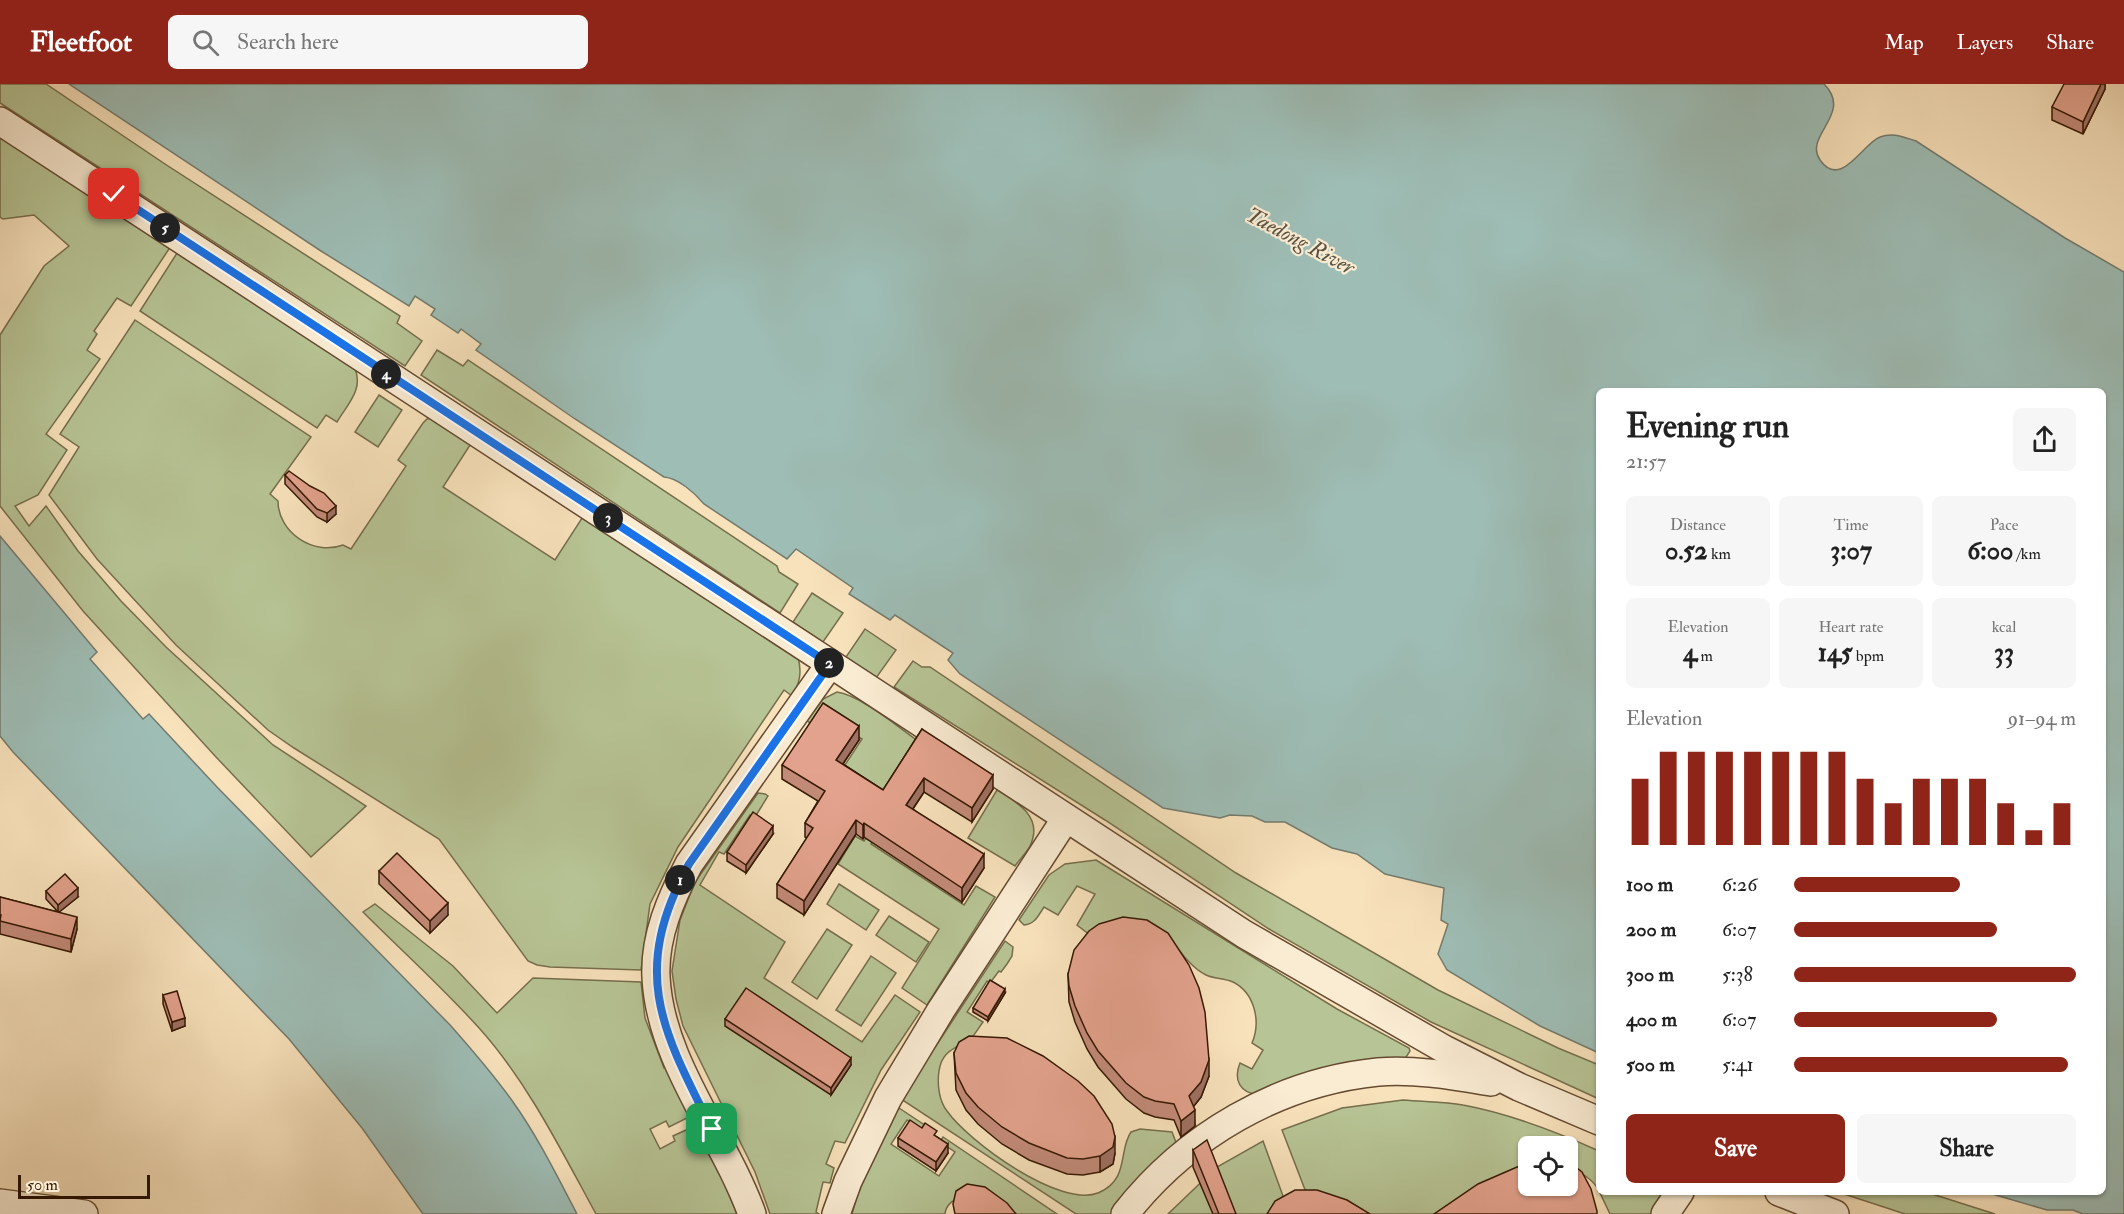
<!DOCTYPE html>
<html lang="en">
<head>
<meta charset="utf-8">
<style>
	:root { --surface:#fff; --page:#f6f6f6; --text:#222; --muted:#767676; --accent:#8f2418 }
	body { margin:0; font-family:"IM FELL Double Pica",serif; background:var(--page); color:var(--text); height:100vh; display:flex; flex-direction:column; font-size:22px; white-space:nowrap }
	* { box-sizing:border-box; margin:0 }
	p { font-size:20px; color:var(--muted) }
	.icon { flex:none; width:33px; height:33px; fill:none; stroke:currentColor; stroke-width:2; stroke-linecap:round; stroke-linejoin:round }
	.map { position:relative; flex:1; overflow:hidden }
	.sheet { position:absolute; left:1596px; top:304px; width:510px; height:807px; display:flex; flex-direction:column; background:var(--surface); border-radius:9px; box-shadow:0 2px 4px #0004 }
	.sheet>* { flex:none }
	.controls { position:absolute; left:1518px; top:1052px; display:grid; gap:12px }
	.controls a { display:grid; place-items:center; width:60px; height:60px; border-radius:9px; background:var(--surface); box-shadow:0 2px 4px #0004; font-size:30px }
	.scale { position:absolute; left:18px; bottom:15px; width:132px; box-sizing:border-box; padding-left:6px; border:3px solid #361903; border-top:0; font-size:16px; line-height:21px; white-space:nowrap; color:#361903; -webkit-text-stroke:4px #faecd3; paint-order:stroke }
	.pin { position:absolute; display:grid; place-items:center; width:51px; height:51px; color:#fff; margin:-26px; border-radius:12px; box-shadow:0 3px 9px #0006 }
	.km { position:absolute; width:30px; height:30px; margin:-15px; border-radius:50%; background:#222; color:#fff; font-size:16px; line-height:30px; text-align:center }
	.round { display:grid; place-items:center; flex:none; width:63px; height:63px; border-radius:9px; background:var(--page) }
	.summary { display:flex; align-items:center; justify-content:space-between; height:102px; padding:0 30px }
	h1 { font-size:33px; font-weight:800; line-height:45px }
	.stats { display:grid; grid-template-columns:repeat(3,1fr); gap:9px; height:102px; padding:6px 30px }
	.stats div { display:grid; align-content:center; border-radius:9px; background:var(--page); text-align:center }
	.stats b { font-size:26px; font-weight:800 }
	.stats small { font-size:16px; font-weight:400 }
	.stats p { font-size:16px }
	.chart { height:168px; padding:12px 30px }
	.chart p { display:flex; justify-content:space-between }
	.chart svg { width:100%; height:108px; margin-top:6px; stroke:var(--accent); stroke-width:6 }
	.primary-button { display:flex; gap:12px; margin-top:auto; padding:12px 30px }
	.primary-button a { flex:1; height:69px; border-radius:9px; background:var(--accent); color:#fff; font-size:24px; font-weight:800; line-height:69px; text-align:center }
	.primary-button a+a { background:var(--page); color:var(--text) }
	ul { padding:0 30px; list-style:none; font-size:20px }
	li { display:grid; grid-template-columns:96px 72px 1fr; align-items:center; height:45px }
	li i { height:15px; border-radius:8px; background:var(--accent) }
	header { display:flex; align-items:center; gap:36px; box-sizing:border-box; height:84px; padding:0 30px; background:var(--accent); color:#fff }
	header strong { font-size:28px }
	nav { display:flex; gap:33px; margin-inline-start:auto; font-size:21px }
	.search { width:420px; height:54px; background:var(--page); display:flex; align-items:center; gap:15px; box-sizing:border-box; padding:0 21px; border-radius:9px; color:var(--muted); font-size:22px }
	.map>svg:first-child { display:block }
	.green { fill:#b7c495; stroke:#766e4c; stroke-width:1.5 }
	.water { fill:#9ebdb5; stroke:#747b6e; stroke-width:1.5 }
	.lines { fill:none; stroke-linecap:round; stroke-linejoin:round }
	.minor-casing { stroke:#664b31; stroke-width:30 }
	.minor { stroke:#faecd3; stroke-width:27 }
	.wall { fill:#c38b79; stroke:#361903; stroke-width:1.5 }
	.shaded-wall { fill:#9f7163; stroke:#361903; stroke-width:1.5 }
	.building { fill:#e3a28d; stroke:#361903; stroke-width:1.5 }
	.route-casing { stroke:#fff; stroke-width:12 }
	.route { stroke:#1a73e8; stroke-width:8 }
	.labels { text-anchor:middle; stroke-width:4.5; stroke-linejoin:round; paint-order:stroke }
	.water-label { font-size:22px; font-style:italic; fill:#5a5241; stroke:#faecd3 }
</style>
</head>
<body>
<header>
<strong>Fleetfoot</strong>
<div class="search"><svg class="icon" aria-label="search" viewBox="0 0 24 24"><circle cx="10" cy="10" r="6"/><path d="M15 15l6 6"/></svg>Search here</div>
<nav><a>Map</a><a>Layers</a><a>Share</a></nav>
</header>
<div class="map">
<svg width="2124" height="1130" viewBox="0 0 2124 1130">
	<rect width="100%" height="100%" fill="#f8e2bc"/>
	<filter id="stains"><feTurbulence type="fractalNoise" baseFrequency=".00333" numOctaves="4"/><feColorMatrix values="0 0 0 0 .2 0 0 0 0 .09 0 0 0 0 .02 0 0 0 .5 -.17"/></filter>
	<radialGradient id="worn" r=".72"><stop offset=".6" stop-color="#630" stop-opacity="0"/><stop offset="1" stop-color="#630" stop-opacity=".3"/></radialGradient>
	<g class="green">
		<path d="M 0,0 L 46,0 L 165,80 L 400,232 L 397,239 L 422,257 L 405,282 L 0,19 Z"/>
		<path d="M 0,51 L 171,162 L 131,222 L 117,214 L 94,247 L 97,250 L 87,266 L 100,275 L 46,350 L 67,366 L 38,411 L 15,422 L 29,442 L 46,422 L 78,467 L 121,517 L 166,563 L 273,661 L 366,722 L 311,773 L 216,673 L 83,527 L 0,422 L 0,251 L 44,182 L 69,162 L 34,131 L 3,135 L 0,133 Z"/>
		<path d="M 179,166 L 354,283 C 365,304 347,321 337,338 L 326,331 L 317,344 L 140,227 Z"/>
		<path d="M 135,236 L 311,353 L 270,410 L 278,417 C 278,449 314,472 343,461 L 351,465 L 406,382 L 398,376 L 423,339 L 427,335 L 432,334 L 472,358 L 443,403 L 555,476 L 584,431 L 798,573 C 802,588 800,599 792,612 L 784,606 L 678,763 L 650,820 L 641,886 L 550,883 L 537,881 L 528,877 L 439,755 L 294,664 L 268,646 L 176,561 L 97,475 L 49,411 L 79,363 L 60,350 Z"/>
		<path d="M 437,266 L 463,282 L 468,276 L 777,482 L 779,488 L 798,500 L 780,529 L 421,291 Z"/>
		<path d="M 379,311 L 402,326 L 378,363 L 355,348 Z"/>
		<path d="M 812,509 L 843,529 L 823,558 L 793,538 Z"/>
		<path d="M 865,545 L 896,566 L 876,594 L 846,573 Z"/>
		<path d="M 913,577 L 922,583 L 930,583 L 1236,789 L 1438,906 L 1558,964 L 1599,981 L 1599,1015 L 1431,938 L 1269,845 L 1105,736 L 894,603 Z"/>
		<path d="M 837,608 C 860,611 898,643 918,657 L 898,717 L 871,760 L 964,821 L 976,802 L 995,813 L 927,921 L 902,904 L 939,845 L 838,780 L 855,752 L 864,757 L 888,721 L 839,690 L 862,655 L 822,629 L 814,641 L 807,637 L 823,615 Z"/>
		<path d="M 997,706 C 1017,718 1044,733 1030,762 C 1026,769 1020,775 1015,782 L 968,754 Z"/>
		<path d="M 758,709 L 765,710 L 768,712 L 755,733 L 750,731 L 724,770 L 719,768 L 700,801 L 785,858 L 764,894 L 862,958 L 895,911 L 920,928 L 881,986 L 845,1059 L 835,1057 L 826,1080 L 834,1084 L 830,1099 L 823,1098 L 816,1128 L 819,1130 L 770,1130 L 755,1088 L 683,942 L 676,915 L 672,887 L 680,836 L 695,798 Z"/>
		<path d="M 1096,776 L 1337,925 L 1409,964 L 1410,967 L 1403,978 L 1259,1011 C 1240,1009 1233,996 1240,979 L 1252,985 L 1263,966 L 1252,959 C 1261,938 1255,909 1233,898 C 1224,894 1214,895 1206,891 C 1192,884 1182,870 1173,858 L 1090,851 L 1077,841 L 1095,810 L 1077,802 L 1058,831 L 1044,823 C 1038,832 1035,840 1024,841 L 1019,836 L 1049,791 L 1065,780 Z"/>
		<path d="M 839,800 L 879,826 L 866,846 L 827,820 Z"/>
		<path d="M 375,820 L 453,882 L 497,929 L 533,894 L 641,898 L 645,934 L 664,984 L 669,981 L 695,1030 L 669,1043 L 666,1037 L 650,1045 L 660,1065 L 675,1057 L 673,1052 L 699,1040 L 737,1130 L 596,1130 C 561,1066 528,999 480,945 C 443,904 402,867 363,828 Z"/>
		<path d="M 889,832 L 929,858 L 916,878 L 876,851 Z"/>
		<path d="M 827,845 L 852,861 L 817,915 L 792,898 Z"/>
		<path d="M 1005,857 L 1013,863 L 1012,872 L 1007,880 L 1001,888 L 999,887 L 990,899 L 987,897 L 967,928 L 983,938 C 979,943 976,949 972,953 C 957,965 942,965 939,987 C 937,1000 939,1017 947,1027 C 968,1057 1059,1124 1098,1109 C 1130,1096 1118,1066 1131,1048 L 1140,1045 L 1172,1048 L 1177,1061 L 1113,1130 L 1076,1130 L 901,1015 Z"/>
		<path d="M 871,872 L 896,889 L 861,942 L 836,926 Z"/>
		<path d="M 1403,1016 C 1423,1018 1444,1017 1463,1021 C 1511,1030 1555,1047 1599,1067 L 1599,1107 C 1594,1096 1579,1086 1568,1085 L 1568,1062 L 1528,1062 L 1528,1088 L 1437,1130 L 1364,1130 L 1309,1116 L 1282,1046 L 1342,1024 Z"/>
		<path d="M 896,1022 L 926,1042 L 923,1046 L 907,1036 L 891,1060 L 939,1092 L 955,1068 L 940,1058 L 943,1053 L 1057,1130 L 1014,1130 L 964,1110 C 956,1115 946,1119 945,1130 L 852,1130 L 866,1081 Z"/>
		<path d="M 1263,1057 L 1283,1112 L 1267,1130 L 1168,1130 L 1217,1083 Z"/>
		<path d="M 1600,1109 L 1664,1109 L 1651,1130 L 1610,1130 Z"/>
		<path d="M 1841,1109 L 1929,1109 L 1995,1130 L 1905,1130 Z"/>
	</g>
	<g class="water">
		<path d="M 69,0 L 1824,0 C 1854,30 1803,51 1820,76 C 1841,106 1863,59 1880,53 C 1893,48 1903,53 1916,57 L 2065,154 L 2124,188 L 2124,1130 L 2083,1130 L 2073,1126 L 2047,1126 L 1989,1109 L 2103,1108 L 2103,308 L 1599,308 L 1599,969 L 1540,942 L 1447,886 L 1438,870 L 1448,840 L 1441,836 L 1444,804 L 1385,790 L 1357,770 L 1332,764 L 1285,738 L 1265,738 L 1252,732 L 1230,731 L 1220,734 L 1163,724 L 960,590 L 948,576 L 953,569 L 895,531 L 890,536 L 849,510 L 853,504 L 796,465 L 787,475 L 704,420 C 695,409 678,394 664,393 L 575,335 L 476,266 L 481,260 L 461,245 L 458,249 L 431,231 L 435,225 L 415,212 L 409,222 L 321,167 Z"/>
		<path d="M 0,452 L 97,568 L 90,575 L 143,635 L 149,630 L 217,703 L 451,942 C 473,967 494,991 513,1018 C 538,1053 557,1092 577,1130 L 423,1130 L 362,1044 L 289,955 L 13,668 L 0,652 Z"/>
	</g>
	<g class="lines">
		<defs>
			<g id="minor">
				<path d="M 0,37 L 1244,850 L 1444,965 L 1519,1003 L 1599,1037"/>
				<path d="M 1779,1108 L 1835,1130"/>
				<path d="M 0,1119 L 84,1130"/>
				<path d="M 752,1130 C 724,1052 660,978 656,893 C 654,853 671,814 689,780 L 830,580"/>
				<path d="M 836,1130 L 848,1097 L 888,1014 L 941,926 L 1066,734"/>
				<path d="M 1125,1130 C 1186,1052 1278,998 1378,988 C 1416,985 1454,992 1491,998"/>
				<path d="M 1665,1130 L 1680,1108"/>
			</g>
		</defs>
		<use href="#minor" class="minor-casing"/>
		<use href="#minor" class="minor"/>
	</g>
	<g class="wall">
		<path d="M 2105,0 L 2105,5 L 2083,50 L 2052,36 L 2052,23 Z"/>
		<path d="M 285,391 L 336,430 L 327,438 L 317,433 L 285,400 Z"/>
		<path d="M 922,645 L 993,705 L 972,738 L 924,708 L 913,725 L 984,784 L 962,818 L 864,753 L 863,755 L 856,750 L 804,831 L 777,814 L 777,800 L 807,754 L 805,753 L 805,739 L 818,717 L 782,695 L 782,681 L 859,656 L 843,680 L 883,706 Z"/>
		<path d="M 773,750 L 746,789 L 727,777 L 727,768 Z"/>
		<path d="M 379,787 L 448,831 L 430,849 L 379,800 Z"/>
		<path d="M 46,807 L 78,813 L 59,828 L 77,845 L 71,868 L 0,850 L 0,813 L 58,828 L 46,815 Z"/>
		<path d="M 1068,890 L 1209,992 L 1201,1013 L 1193,1023 L 1195,1042 L 1181,1053 L 1174,1036 L 1155,1033 L 1144,1029 L 1126,1015 L 1098,983 L 1087,965 L 1075,938 L 1069,918 Z"/>
		<path d="M 1005,909 L 988,937 L 973,928 L 973,924 Z"/>
		<path d="M 163,911 L 185,942 L 172,947 L 163,920 Z"/>
		<path d="M 725,935 L 851,981 L 831,1011 L 725,942 Z"/>
		<path d="M 954,969 L 1115,1069 L 1113,1080 L 1100,1088 L 1083,1091 L 1067,1090 L 1029,1076 L 1002,1060 L 978,1040 L 966,1026 L 956,1006 Z"/>
		<path d="M 937,1053 L 948,1069 L 936,1087 L 898,1062 L 898,1054 Z"/>
		<path d="M 1193,1066 L 1236,1130 L 1213,1130 L 1193,1083 Z"/>
	</g>
	<g class="shaded-wall">
		<path d="M 2101,0 L 2105,0 L 2105,5 L 2083,50 L 2083,38 Z"/>
		<path d="M 336,422 L 336,430 L 327,438 L 327,429 Z"/>
		<path d="M 859,642 L 859,656 L 836,690 L 836,676 Z"/>
		<path d="M 993,691 L 993,705 L 972,738 L 972,724 Z"/>
		<path d="M 924,694 L 924,708 L 906,735 L 906,721 Z"/>
		<path d="M 856,736 L 856,750 L 804,831 L 804,817 Z"/>
		<path d="M 864,739 L 864,753 L 863,755 L 863,741 Z"/>
		<path d="M 773,742 L 773,750 L 746,789 L 746,781 Z"/>
		<path d="M 984,770 L 984,784 L 962,818 L 962,804 Z"/>
		<path d="M 78,804 L 78,813 L 58,829 L 58,821 Z"/>
		<path d="M 448,819 L 448,831 L 430,849 L 430,837 Z"/>
		<path d="M 77,833 L 77,845 L 71,868 L 71,855 Z"/>
		<path d="M 1005,905 L 1005,909 L 988,937 L 988,933 Z"/>
		<path d="M 185,934 L 185,942 L 172,947 L 172,938 Z"/>
		<path d="M 851,974 L 851,981 L 831,1011 L 831,1004 Z"/>
		<path d="M 1209,976 L 1209,992 L 1201,1013 L 1189,1028 L 1189,1012 Z"/>
		<path d="M 1195,1026 L 1195,1042 L 1181,1053 L 1181,1037 Z"/>
		<path d="M 1115,1053 L 1115,1069 L 1113,1080 L 1100,1088 L 1100,1072 Z"/>
		<path d="M 948,1060 L 948,1069 L 936,1087 L 936,1078 Z"/>
	</g>
	<g class="building">
		<path d="M 2064,0 L 2101,0 L 2083,38 L 2052,23 Z"/>
		<path d="M 289,387 L 310,402 L 324,409 L 336,422 L 327,429 L 317,425 L 285,391 Z"/>
		<path d="M 823,619 L 859,642 L 836,676 L 883,706 L 922,645 L 993,691 L 972,724 L 924,694 L 906,721 L 984,770 L 962,804 L 864,739 L 863,741 L 856,736 L 804,817 L 777,800 L 813,744 L 805,739 L 825,707 L 782,681 Z"/>
		<path d="M 753,728 L 773,742 L 746,781 L 727,768 Z"/>
		<path d="M 397,769 L 448,819 L 430,837 L 379,787 Z"/>
		<path d="M 65,790 L 78,804 L 58,821 L 46,807 Z"/>
		<path d="M 0,813 L 77,833 L 71,855 L 0,837 L 1,831 L 0,831 Z"/>
		<path d="M 1123,833 L 1147,836 L 1168,849 L 1189,881 L 1199,904 L 1205,928 L 1209,976 L 1201,998 L 1189,1012 L 1195,1026 L 1181,1037 L 1174,1020 L 1155,1017 L 1144,1013 L 1126,999 L 1098,967 L 1087,949 L 1075,922 L 1069,902 L 1068,890 L 1074,866 L 1089,847 L 1099,840 Z"/>
		<path d="M 990,896 L 1005,905 L 988,933 L 973,924 Z"/>
		<path d="M 746,904 L 851,974 L 831,1004 L 725,935 Z"/>
		<path d="M 177,907 L 185,934 L 172,938 L 163,911 Z"/>
		<path d="M 969,952 L 1007,954 L 1043,972 L 1078,997 L 1094,1012 L 1112,1040 L 1115,1053 L 1113,1063 L 1100,1072 L 1083,1075 L 1067,1074 L 1029,1059 L 1002,1043 L 978,1023 L 966,1009 L 956,989 L 954,969 L 959,958 Z"/>
		<path d="M 910,1036 L 922,1044 L 925,1039 L 937,1047 L 934,1051 L 948,1060 L 936,1078 L 898,1054 Z"/>
		<path d="M 1207,1056 L 1236,1130 L 1219,1130 L 1193,1066 Z"/>
		<path d="M 1568,1077 L 1582,1088 L 1591,1105 L 1597,1127 L 1597,1130 L 1434,1130 L 1478,1100 L 1517,1083 L 1528,1081 L 1528,1101 L 1568,1101 Z"/>
		<path d="M 967,1100 L 985,1103 L 1007,1119 L 1016,1130 L 955,1130 L 953,1120 L 956,1107 Z"/>
		<path d="M 1295,1106 L 1317,1106 L 1347,1116 L 1370,1130 L 1267,1130 L 1275,1117 Z"/>
	</g>
	<g class="lines">
		<defs>
			<path id="route" d="M 114,110 L 830,580 L 689,780 C 630,888 661,944 712,1045"/>
		</defs>
		<use href="#route" class="route-casing"/>
		<use href="#route" class="route"/>
	</g>
	<g class="labels">
		<g class="water-label">
			<text transform="translate(1301 156) rotate(28)" y="8">Taedong River</text>
		</g>
	</g>
	<rect width="100%" height="100%" filter="url(#stains)"/>
	<rect width="100%" height="100%" fill="url(#worn)"/>
</svg>
<div class="controls">
<a><svg class="icon" aria-label="locate" viewBox="0 0 24 24"><circle cx="12" cy="12" r="6"/><path d="M12 2v4M12 18v4M2 12h4M18 12h4"/></svg></a>
</div>
<div class="scale">50 m</div>
<div class="pin" style="left:712px;top:1045px;background:#1e9e55"><svg class="icon" aria-label="arrive" viewBox="0 0 24 24"><path d="M6 21V4h12l-3 4 3 4H6"/></svg></div>
<div class="pin" style="left:114px;top:110px;background:#d93025"><svg class="icon" aria-label="check" viewBox="0 0 24 24"><path d="M5 12l5 5 9-10"/></svg></div>
<b class="km" style="left:680px;top:796px">1</b>
<b class="km" style="left:829px;top:579px">2</b>
<b class="km" style="left:608px;top:434px">3</b>
<b class="km" style="left:386px;top:290px">4</b>
<b class="km" style="left:165px;top:144px">5</b>
<section class="sheet">
<div class="summary"><div><h1>Evening run</h1><p>21:57</p></div><a class="round"><svg class="icon" aria-label="share" viewBox="0 0 24 24"><path d="M12 15V3M7 8l5-5 5 5M5 13v7h14v-7"/></svg></a></div>
<div class="stats">
<div><p>Distance</p><b>0.52<small> km</small></b></div>
<div><p>Time</p><b>3:07</b></div>
<div><p>Pace</p><b>6:00<small> /km</small></b></div>
</div>
<div class="stats">
<div><p>Elevation</p><b>4<small> m</small></b></div>
<div><p>Heart rate</p><b>145<small> bpm</small></b></div>
<div><p>kcal</p><b>33</b></div>
</div>
<div class="chart"><p><span>Elevation</span>91–94 m</p>
<svg viewBox="0 0 160 44" preserveAspectRatio="none"><path d="M5 44V17M15 44V6M25 44V6M35 44V6M45 44V6M55 44V6M65 44V6M75 44V6M85 44V17M95 44V27M105 44V17M115 44V17M125 44V17M135 44V27M145 44V38M155 44V27"/></svg>
</div>
<ul>
<li><b>100 m</b>6:26<i style="width:59%"></i></li>
<li><b>200 m</b>6:07<i style="width:72%"></i></li>
<li><b>300 m</b>5:38<i style="width:100%"></i></li>
<li><b>400 m</b>6:07<i style="width:72%"></i></li>
<li><b>500 m</b>5:41<i style="width:97%"></i></li>
</ul>
<div class="primary-button"><a>Save</a><a>Share</a></div>
</section>
</div>
</body>
</html>
